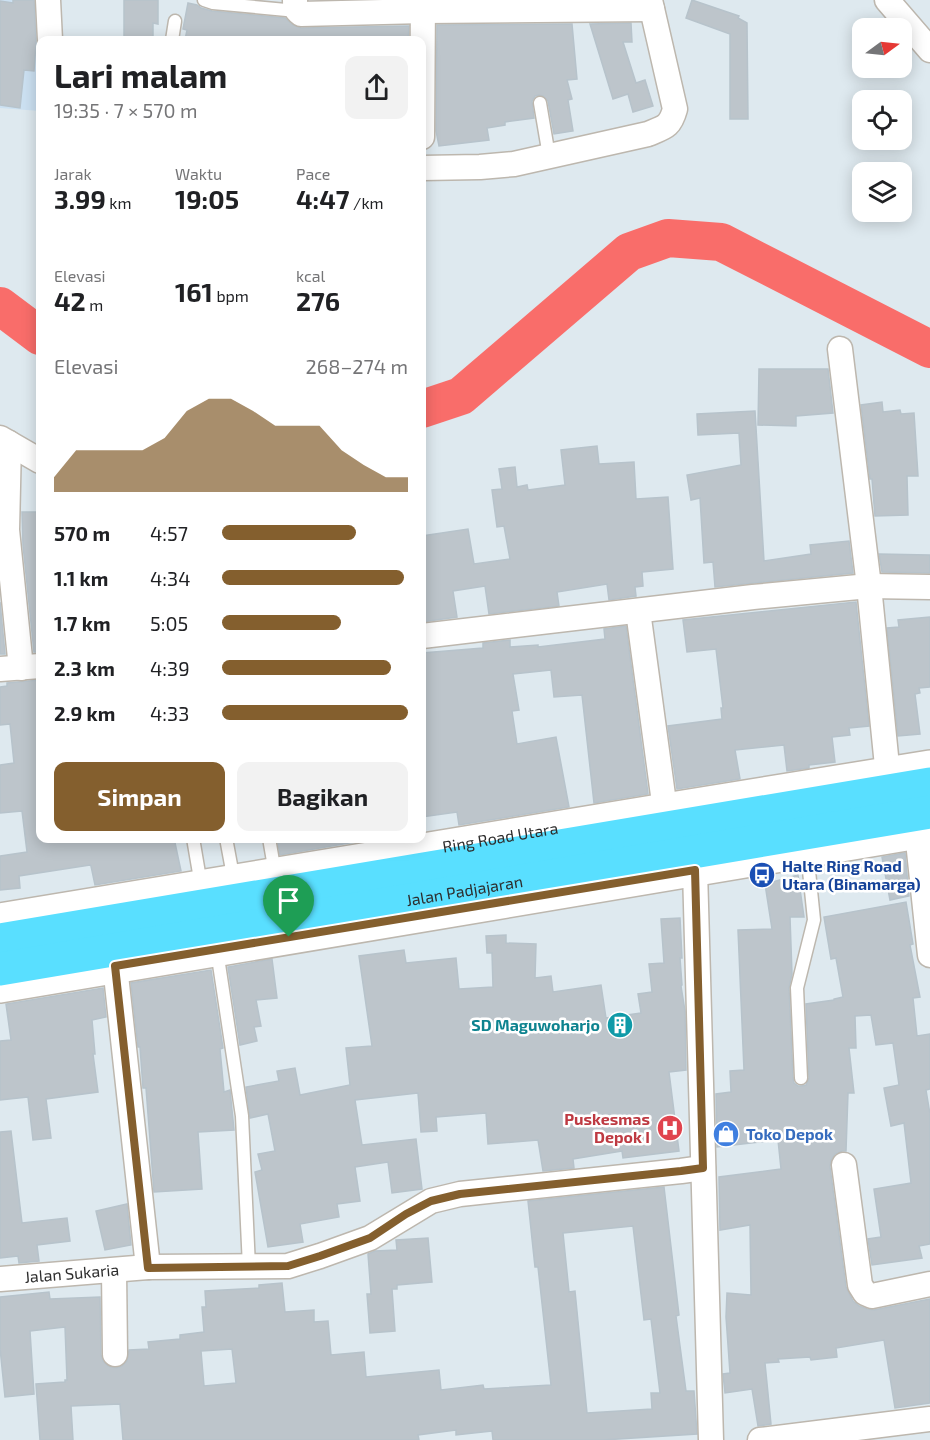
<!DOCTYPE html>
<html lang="id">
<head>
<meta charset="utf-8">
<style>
	:root { --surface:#fff; --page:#f2f2f2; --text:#202124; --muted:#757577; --accent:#845f2e }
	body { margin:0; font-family:"Exo 2",sans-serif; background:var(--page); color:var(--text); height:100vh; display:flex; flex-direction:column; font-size:22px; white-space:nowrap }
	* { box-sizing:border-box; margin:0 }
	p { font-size:20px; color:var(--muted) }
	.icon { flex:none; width:33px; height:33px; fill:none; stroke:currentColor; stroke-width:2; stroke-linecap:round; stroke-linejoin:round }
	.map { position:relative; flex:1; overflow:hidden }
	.panel { position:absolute; left:36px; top:36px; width:390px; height:807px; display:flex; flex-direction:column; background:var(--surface); border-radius:12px; box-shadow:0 3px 15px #0003 }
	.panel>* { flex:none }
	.needle { width:39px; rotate:75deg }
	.controls { position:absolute; left:852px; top:18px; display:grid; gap:12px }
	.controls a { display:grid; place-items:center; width:60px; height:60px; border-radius:12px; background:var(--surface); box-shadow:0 3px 15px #0003; font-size:30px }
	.pin { position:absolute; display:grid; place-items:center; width:51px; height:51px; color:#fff; margin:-62px -26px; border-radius:50% 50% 50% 0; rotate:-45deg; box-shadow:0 0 6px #0007 }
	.pin .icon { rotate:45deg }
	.round { display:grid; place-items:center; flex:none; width:63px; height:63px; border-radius:12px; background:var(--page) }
	.overview { display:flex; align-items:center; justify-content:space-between; height:102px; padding:0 18px }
	h1 { font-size:33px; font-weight:700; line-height:45px }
	.stats { display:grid; grid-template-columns:repeat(3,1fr); gap:9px; height:102px; padding:6px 18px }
	.stats div { display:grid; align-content:center }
	.stats b { font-size:26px; font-weight:700 }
	.stats small { font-size:16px; font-weight:400 }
	.stats p { font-size:16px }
	.chart { height:168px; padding:12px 18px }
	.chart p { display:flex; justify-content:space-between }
	.chart svg { width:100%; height:108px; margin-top:6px; fill:var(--accent); opacity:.7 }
	.primary-button { display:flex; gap:12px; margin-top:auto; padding:12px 18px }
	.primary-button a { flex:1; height:69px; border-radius:12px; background:var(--accent); color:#fff; font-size:24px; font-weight:700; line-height:69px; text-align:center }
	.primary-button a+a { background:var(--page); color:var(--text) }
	ul { padding:0 18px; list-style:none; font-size:20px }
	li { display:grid; grid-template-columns:96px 72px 1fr; align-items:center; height:45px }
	li i { height:15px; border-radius:8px; background:var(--accent) }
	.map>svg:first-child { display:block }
	.education { fill:#cce1f2 }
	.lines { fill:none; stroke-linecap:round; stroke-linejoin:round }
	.river { stroke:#f96d6a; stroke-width:38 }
	.building { fill:#bdc5cb; stroke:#b7c3cb; stroke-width:1.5; fill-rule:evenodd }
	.lane-casing { stroke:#bdb7ae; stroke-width:15 }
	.street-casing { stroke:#bdb7ae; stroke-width:27 }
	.secondary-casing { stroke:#bdb7ae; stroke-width:36 }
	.highway-casing { stroke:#c8c8c8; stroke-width:36 }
	.lane { stroke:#fff; stroke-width:12 }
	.street { stroke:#fff; stroke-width:24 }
	.secondary { stroke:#fff; stroke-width:33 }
	.highway { stroke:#59dfff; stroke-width:33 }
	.route-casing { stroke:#fff; stroke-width:12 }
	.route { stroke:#845f2e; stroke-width:8 }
	.labels { text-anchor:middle; stroke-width:5; stroke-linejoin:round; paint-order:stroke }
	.street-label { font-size:16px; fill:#2d2d2d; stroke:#fff }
	.transit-label { font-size:16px; font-weight:bold; fill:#164399; stroke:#fff; text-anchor:start }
	.culture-label { font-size:16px; font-weight:bold; fill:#0d838f; stroke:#fff; text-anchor:end }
	.health-label { font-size:16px; font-weight:bold; fill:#be3a42; stroke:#fff; text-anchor:end }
	.shop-label { font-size:16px; font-weight:bold; fill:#366cbe; stroke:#fff; text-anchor:start }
</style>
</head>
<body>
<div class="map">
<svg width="930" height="1440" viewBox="0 0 930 1440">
	<rect width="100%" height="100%" fill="#dee9ef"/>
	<path class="education" d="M 0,0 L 49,0 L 40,40 L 40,111 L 0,108 Z"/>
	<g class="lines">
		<g class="river">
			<path d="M 0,306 L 40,336"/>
			<path d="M 422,409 L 461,396 L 629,252 L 668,238 L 721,242 L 930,349"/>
		</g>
	</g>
	<g class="building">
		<path d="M 13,0 L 34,0 L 36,43 L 34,71 L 24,70 L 20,108 L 0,105 L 0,1 L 13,3 Z"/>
		<path d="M 124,0 L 158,0 L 158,24 L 153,23 L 153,39 L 124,38 Z"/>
		<path d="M 692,0 L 739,16 L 738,18 L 747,23 L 748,119 L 730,119 L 730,34 L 686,18 Z"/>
		<path d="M 188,3 L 197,5 L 201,8 L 212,11 L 285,18 L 293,25 L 301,28 L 409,26 L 408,40 L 185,40 L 187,30 L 183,29 Z"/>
		<path d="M 631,23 L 632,42 L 623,42 L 636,83 L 645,80 L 653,106 L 633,112 L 628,94 L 613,99 L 590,24 Z"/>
		<path d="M 572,24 L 577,79 L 567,80 L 572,99 L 568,100 L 573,131 L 554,134 L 548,101 L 543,96 L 539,95 L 535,96 L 532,101 L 534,118 L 505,122 L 505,125 L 487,128 L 489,140 L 439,146 L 436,131 L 437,25 Z"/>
		<path d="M 759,369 L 828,369 L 833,413 L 796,416 L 796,426 L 758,425 Z"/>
		<path d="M 882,402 L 883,412 L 900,410 L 901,414 L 914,413 L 918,476 L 907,476 L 908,515 L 875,516 L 872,479 L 870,479 L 861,405 Z"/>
		<path d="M 755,411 L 764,561 L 811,554 L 810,545 L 849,541 L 853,573 L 715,587 L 713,562 L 704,563 L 700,498 L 691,500 L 687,475 L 741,465 L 739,433 L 698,435 L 697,414 Z"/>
		<path d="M 597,446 L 599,464 L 634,462 L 636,499 L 668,497 L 673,569 L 642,572 L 643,586 L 635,587 L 636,596 L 609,600 L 607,584 L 557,592 L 559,606 L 489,614 L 485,586 L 453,591 L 457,617 L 422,622 L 422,536 L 468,529 L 474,564 L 510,559 L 504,526 L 497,527 L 492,490 L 502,489 L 499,469 L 515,467 L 517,487 L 527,485 L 528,490 L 565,485 L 561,450 Z"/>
		<path d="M 22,512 L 40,512 L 40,652 L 34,652 L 23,545 Z"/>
		<path d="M 879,554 L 930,555 L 930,573 L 882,572 Z"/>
		<path d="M 0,602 L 5,654 L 0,654 Z"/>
		<path d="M 856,602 L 869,726 L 849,728 L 850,735 L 832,737 L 835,762 L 809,765 L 809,768 L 787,771 L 784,745 L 735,750 L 740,779 L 677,789 L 668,726 L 722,719 L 721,708 L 723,708 L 716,649 L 687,652 L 683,620 Z"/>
		<path d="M 930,617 L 930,687 L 919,688 L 920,693 L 915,694 L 920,734 L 898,736 L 887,628 L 899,627 L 898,620 Z"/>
		<path d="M 626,626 L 648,794 L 594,803 L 582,695 L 554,697 L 551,670 L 513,674 L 519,710 L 512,711 L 517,744 L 556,737 L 569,807 L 459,825 L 457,812 L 422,817 L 422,653 L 483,648 L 483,643 L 510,640 L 510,647 L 538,645 L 538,647 L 605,639 L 604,629 Z"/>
		<path d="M 40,680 L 40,838 L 174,838 L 181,871 L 95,885 L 91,866 L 90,865 L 19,876 L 20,888 L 0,890 L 0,856 L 27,852 L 22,811 L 0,813 L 0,765 L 14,763 L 10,724 L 0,725 L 0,687 L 7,686 L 7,683 Z"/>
		<path d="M 277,838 L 378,838 L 280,855 Z"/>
		<path d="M 905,853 L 909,896 L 890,900 L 882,857 Z"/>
		<path d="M 798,875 L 804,917 L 790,917 L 792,974 L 789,988 L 793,1078 L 794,1083 L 798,1086 L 802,1086 L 806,1085 L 809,1078 L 806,1004 L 834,1000 L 834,999 L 843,997 L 836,958 L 831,959 L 824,917 L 906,902 L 913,944 L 910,945 L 920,997 L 913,998 L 917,1036 L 930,1034 L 930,1089 L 926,1090 L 930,1114 L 930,1244 L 919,1246 L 922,1258 L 872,1265 L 868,1239 L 881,1237 L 874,1189 L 911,1183 L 904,1123 L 891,1126 L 884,1088 L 899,1085 L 893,1043 L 876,1045 L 871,1015 L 855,1016 L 856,1048 L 849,1048 L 854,1093 L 848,1093 L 846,1151 L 842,1151 L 835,1154 L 831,1160 L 830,1167 L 846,1287 L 853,1301 L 859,1306 L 867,1309 L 874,1310 L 930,1299 L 930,1403 L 895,1408 L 884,1340 L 836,1348 L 837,1357 L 811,1360 L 810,1357 L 778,1359 L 779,1362 L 765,1363 L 771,1424 L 758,1426 L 752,1389 L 725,1393 L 723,1374 L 730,1373 L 726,1317 L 727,1293 L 751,1295 L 750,1225 L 720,1230 L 719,1177 L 781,1169 L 778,1140 L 717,1147 L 716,1094 L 731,1092 L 730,1071 L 744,1070 L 738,930 L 772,929 L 765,884 Z"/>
		<path d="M 680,918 L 682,958 L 680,958 L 682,985 L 681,986 L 685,1011 L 686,1070 L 669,1072 L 679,1151 L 623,1158 L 622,1151 L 573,1159 L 574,1168 L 543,1171 L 538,1140 L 488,1144 L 486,1113 L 436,1117 L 437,1131 L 421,1132 L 418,1093 L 355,1100 L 362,1145 L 416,1139 L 422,1189 L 392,1193 L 388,1162 L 355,1167 L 360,1201 L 337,1204 L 339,1217 L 300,1224 L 303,1242 L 268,1247 L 255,1172 L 262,1170 L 258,1154 L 275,1151 L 268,1114 L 250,1118 L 246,1087 L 279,1081 L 277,1071 L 295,1068 L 300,1095 L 350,1085 L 346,1048 L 372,1046 L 359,956 L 404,950 L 406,963 L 456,958 L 459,989 L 493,987 L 492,953 L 487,953 L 486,936 L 506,935 L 506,943 L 536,944 L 535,978 L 551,976 L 553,992 L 601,985 L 606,1018 L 641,1013 L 638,994 L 652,992 L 649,964 L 664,963 L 661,919 Z"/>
		<path d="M 272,959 L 277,998 L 256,1000 L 261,1026 L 254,1027 L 257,1041 L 240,1045 L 228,967 Z"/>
		<path d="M 211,970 L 223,1048 L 220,1049 L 224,1092 L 230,1090 L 234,1130 L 198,1132 L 202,1189 L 154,1192 L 146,1088 L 143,1088 L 140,1047 L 138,1047 L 131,983 Z"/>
		<path d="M 103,988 L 106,1017 L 92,1020 L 95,1054 L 93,1054 L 98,1092 L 46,1099 L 51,1138 L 33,1140 L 28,1097 L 0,1100 L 0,1041 L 11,1040 L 6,1004 Z"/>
		<path d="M 11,1131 L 22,1223 L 67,1218 L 70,1241 L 37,1245 L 39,1261 L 19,1263 L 18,1256 L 0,1258 L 0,1132 Z"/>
		<path d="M 664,1187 L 679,1315 L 676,1316 L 686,1391 L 694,1391 L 697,1434 L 603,1440 L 493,1440 L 492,1431 L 456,1435 L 456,1430 L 418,1435 L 419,1440 L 123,1440 L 120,1404 L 71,1406 L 73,1440 L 40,1440 L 36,1384 L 65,1382 L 65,1380 L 67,1380 L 65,1327 L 30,1331 L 34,1394 L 5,1397 L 0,1348 L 0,1297 L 49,1292 L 50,1299 L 100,1297 L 101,1355 L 103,1361 L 108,1366 L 116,1368 L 122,1366 L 127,1361 L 129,1350 L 149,1349 L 148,1342 L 180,1339 L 180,1335 L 204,1332 L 202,1307 L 206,1307 L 205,1291 L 259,1288 L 259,1285 L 282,1283 L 285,1312 L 314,1310 L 314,1322 L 328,1321 L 331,1355 L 364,1352 L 366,1377 L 439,1370 L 441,1390 L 483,1385 L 484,1389 L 551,1385 L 538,1267 L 535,1267 L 528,1201 ZM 633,1226 L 644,1320 L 651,1319 L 660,1393 L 651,1393 L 652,1409 L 587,1413 L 575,1291 L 569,1292 L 563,1233 ZM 232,1349 L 236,1383 L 204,1386 L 201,1351 Z"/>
		<path d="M 127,1204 L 131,1245 L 105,1250 L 96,1211 Z"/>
		<path d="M 428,1238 L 432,1282 L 397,1285 L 397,1289 L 392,1289 L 395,1331 L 370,1333 L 367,1294 L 371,1294 L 368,1254 L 375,1251 L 397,1250 L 396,1240 Z"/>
	</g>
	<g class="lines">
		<defs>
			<g id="lane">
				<path d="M 204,0 L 213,3 L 297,11"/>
				<path d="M 172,40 L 175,21"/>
				<path d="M 540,103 L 549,156"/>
				<path d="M 193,838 L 201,885"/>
				<path d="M 226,838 L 234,881"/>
				<path d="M 269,838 L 275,873"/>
				<path d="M 217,951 L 242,1116 L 249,1267"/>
				<path d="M 801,1078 L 797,988 L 814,920 L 807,851"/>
			</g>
			<g id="street">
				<path d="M 48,0 L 50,40"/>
				<path d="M 295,0 C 295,7 295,10 301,14 L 424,11 L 652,9"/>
				<path d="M 887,0 L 930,50"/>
				<path d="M 422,137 L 423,0"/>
				<path d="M 422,168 L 480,167 L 514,164 L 648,134 C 665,127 670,127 675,109 L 650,0"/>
				<path d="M 840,349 L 869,586 L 887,766 L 889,775"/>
				<path d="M 0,438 L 40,461"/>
				<path d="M 9,443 L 7,530 L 21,668"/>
				<path d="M 638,611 L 665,810"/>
				<path d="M 422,636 L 753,597 L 869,586 L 930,587"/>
				<path d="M 0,669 L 40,666"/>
				<path d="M 917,832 L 930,955"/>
				<path d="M 695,870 L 711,1440"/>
				<path d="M 115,966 L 148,1267"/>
				<path d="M 844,1165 L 860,1285 L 865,1293 L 872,1296 L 930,1284"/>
				<path d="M 114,1271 L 115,1354"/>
				<path id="s1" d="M 0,1279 L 148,1267 L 288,1266 L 320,1256 L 370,1238 L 431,1201 L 460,1194 L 681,1171 L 703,1168"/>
				<path d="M 760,1440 L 930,1419"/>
			</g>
			<g id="secondary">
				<path id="s2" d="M 0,920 L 665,810 L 930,767"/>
				<path d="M 0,986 L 930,830"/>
			</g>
			<g id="highway">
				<path d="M 0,940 L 930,784"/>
				<path id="s3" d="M 0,969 L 930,812"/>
			</g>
		</defs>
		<use href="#lane" class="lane-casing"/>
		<use href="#street" class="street-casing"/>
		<use href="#secondary" class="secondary-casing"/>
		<use href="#highway" class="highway-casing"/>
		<use href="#lane" class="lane"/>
		<use href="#street" class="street"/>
		<use href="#secondary" class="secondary"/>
		<use href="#highway" class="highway"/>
	</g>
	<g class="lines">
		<defs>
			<path id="route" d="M 695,870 L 703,1168 L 681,1171 L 460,1194 L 431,1201 L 406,1214 L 370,1238 L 320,1256 L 288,1266 L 148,1268 L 115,966 Z"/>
		</defs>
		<use href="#route" class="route-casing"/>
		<use href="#route" class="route"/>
	</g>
	<defs>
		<symbol id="bus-disc" viewBox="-11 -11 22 22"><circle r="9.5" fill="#1a4fb4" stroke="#fff"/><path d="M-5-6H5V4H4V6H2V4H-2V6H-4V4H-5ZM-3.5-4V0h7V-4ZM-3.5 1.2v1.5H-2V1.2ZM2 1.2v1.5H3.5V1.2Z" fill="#fff"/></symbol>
		<symbol id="building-disc" viewBox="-11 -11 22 22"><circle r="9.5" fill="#0f9aa8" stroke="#fff"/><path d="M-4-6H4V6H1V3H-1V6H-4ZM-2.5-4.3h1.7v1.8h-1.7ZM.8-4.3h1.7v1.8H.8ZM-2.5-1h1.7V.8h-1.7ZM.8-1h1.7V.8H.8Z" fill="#fff"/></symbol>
		<symbol id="hospital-disc" viewBox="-11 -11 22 22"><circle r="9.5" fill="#e0444e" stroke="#fff"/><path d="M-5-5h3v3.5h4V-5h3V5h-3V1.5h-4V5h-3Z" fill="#fff"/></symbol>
		<symbol id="shop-disc" viewBox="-11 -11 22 22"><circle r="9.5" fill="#3f7fe0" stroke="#fff"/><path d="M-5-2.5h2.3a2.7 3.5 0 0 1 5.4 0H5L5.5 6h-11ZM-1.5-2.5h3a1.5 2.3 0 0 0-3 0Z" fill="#fff"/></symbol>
	</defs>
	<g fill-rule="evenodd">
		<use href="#bus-disc" x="747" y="860" width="30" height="30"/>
		<use href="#building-disc" x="605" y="1010" width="30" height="30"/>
		<use href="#hospital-disc" x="655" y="1113" width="30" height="30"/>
		<use href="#shop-disc" x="711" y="1119" width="30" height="30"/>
	</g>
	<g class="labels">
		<g class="street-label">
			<text dy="6" stroke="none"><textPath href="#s2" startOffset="507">Ring Road Utara</textPath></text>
			<text dy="6" stroke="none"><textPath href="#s3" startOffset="471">Jalan Padjajaran</textPath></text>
			<text dy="6" stroke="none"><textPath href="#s1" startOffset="72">Jalan Sukaria</textPath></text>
		</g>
		<g class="transit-label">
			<text x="782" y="872">Halte Ring Road<tspan x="782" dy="18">Utara (Binamarga)</tspan></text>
		</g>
		<g class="culture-label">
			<text x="600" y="1031">SD Maguwoharjo</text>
		</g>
		<g class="health-label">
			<text x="650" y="1125">Puskesmas<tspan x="650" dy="18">Depok I</tspan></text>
		</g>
		<g class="shop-label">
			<text x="746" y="1140">Toko Depok</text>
		</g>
	</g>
</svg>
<div class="controls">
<a><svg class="needle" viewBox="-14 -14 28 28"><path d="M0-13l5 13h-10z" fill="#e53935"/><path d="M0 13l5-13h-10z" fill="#757577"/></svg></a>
<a><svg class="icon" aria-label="locate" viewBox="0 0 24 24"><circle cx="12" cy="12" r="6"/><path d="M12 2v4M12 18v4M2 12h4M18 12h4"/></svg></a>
<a><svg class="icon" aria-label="layers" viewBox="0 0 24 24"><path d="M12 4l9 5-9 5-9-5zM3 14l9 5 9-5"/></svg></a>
</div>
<div class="pin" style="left:289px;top:937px;background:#1e9e55"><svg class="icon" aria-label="arrive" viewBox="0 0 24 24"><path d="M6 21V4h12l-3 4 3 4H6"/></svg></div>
<section class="panel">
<div class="overview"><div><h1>Lari malam</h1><p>19:35 · 7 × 570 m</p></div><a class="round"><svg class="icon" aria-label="share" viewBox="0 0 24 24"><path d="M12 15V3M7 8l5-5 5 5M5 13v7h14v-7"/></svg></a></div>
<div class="stats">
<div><p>Jarak</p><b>3.99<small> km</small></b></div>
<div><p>Waktu</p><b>19:05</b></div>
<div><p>Pace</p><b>4:47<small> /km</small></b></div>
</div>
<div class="stats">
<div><p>Elevasi</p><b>42<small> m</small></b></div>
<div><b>161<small> bpm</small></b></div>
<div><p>kcal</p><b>276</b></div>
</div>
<div class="chart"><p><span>Elevasi</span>268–274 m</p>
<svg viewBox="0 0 160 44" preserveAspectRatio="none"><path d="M0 44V38L10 27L20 27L30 27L40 27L50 22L60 11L70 6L80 6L90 11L100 17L110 17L120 17L130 27L140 33L150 38L160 38V44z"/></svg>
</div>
<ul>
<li><b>570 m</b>4:57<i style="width:72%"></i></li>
<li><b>1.1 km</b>4:34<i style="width:98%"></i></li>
<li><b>1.7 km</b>5:05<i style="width:64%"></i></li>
<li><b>2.3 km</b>4:39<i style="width:91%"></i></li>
<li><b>2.9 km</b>4:33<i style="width:100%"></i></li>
</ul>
<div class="primary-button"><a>Simpan</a><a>Bagikan</a></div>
</section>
</div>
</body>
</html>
